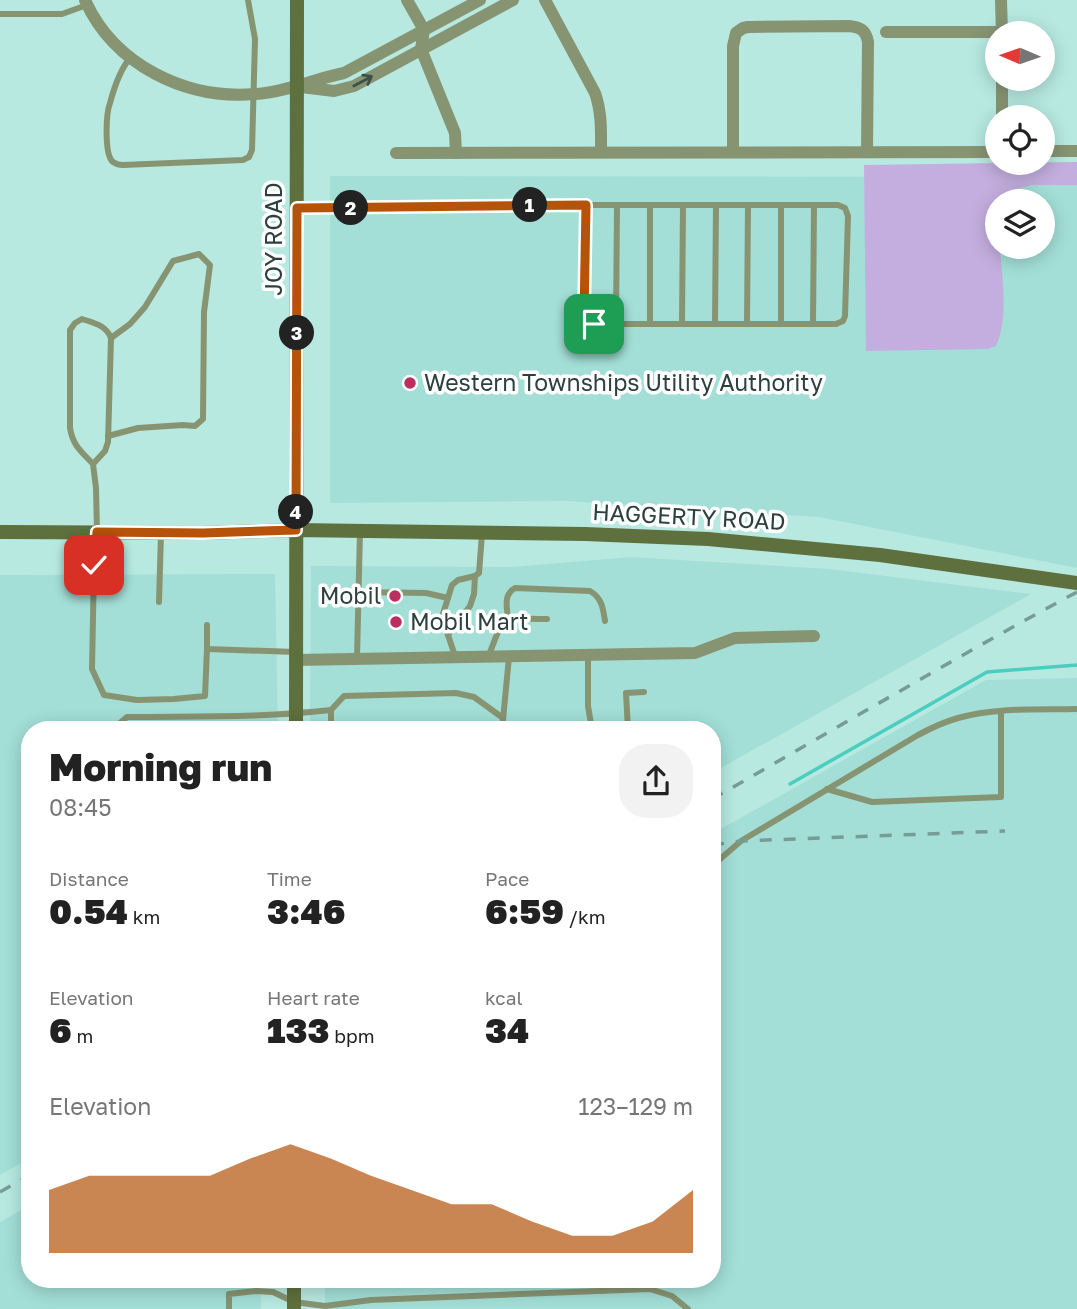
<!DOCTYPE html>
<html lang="en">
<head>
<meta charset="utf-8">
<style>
	:root { --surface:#fff; --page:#f2f2f2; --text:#222; --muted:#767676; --accent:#b45309 }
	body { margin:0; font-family:"Golos Text",sans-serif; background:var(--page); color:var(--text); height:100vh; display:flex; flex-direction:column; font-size:26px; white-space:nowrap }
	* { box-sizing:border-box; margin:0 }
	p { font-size:23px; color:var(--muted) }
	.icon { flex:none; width:38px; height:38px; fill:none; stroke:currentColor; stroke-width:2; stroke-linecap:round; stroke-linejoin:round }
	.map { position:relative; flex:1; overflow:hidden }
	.panel { position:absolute; left:21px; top:721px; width:700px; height:567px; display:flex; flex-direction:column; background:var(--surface); border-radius:28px; box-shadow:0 4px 18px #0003 }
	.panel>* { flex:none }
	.needle { width:46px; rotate:272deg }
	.tools { position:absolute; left:985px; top:21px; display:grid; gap:14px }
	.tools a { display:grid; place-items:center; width:70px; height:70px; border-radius:50%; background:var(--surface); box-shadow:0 4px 18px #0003; font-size:35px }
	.pin { position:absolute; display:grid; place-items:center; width:60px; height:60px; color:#fff; margin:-30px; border-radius:14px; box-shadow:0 4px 10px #0006 }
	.km { position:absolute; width:35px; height:35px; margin:-18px; border-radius:50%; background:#222; color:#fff; font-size:19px; line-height:35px; text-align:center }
	.round { display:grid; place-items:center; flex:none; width:74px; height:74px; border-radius:28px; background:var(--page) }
	.overview { display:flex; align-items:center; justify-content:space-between; height:119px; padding:0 28px }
	h1 { font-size:38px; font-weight:800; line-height:52px }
	.metrics { display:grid; grid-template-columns:repeat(3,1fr); gap:10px; height:119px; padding:7px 28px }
	.metrics div { display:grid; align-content:center }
	.metrics b { font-size:35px; font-weight:800 }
	.metrics small { font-size:19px; font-weight:400 }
	.metrics p { font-size:19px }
	.chart { height:196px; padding:14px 28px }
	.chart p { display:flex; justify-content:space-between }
	.chart svg { width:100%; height:126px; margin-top:7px; fill:var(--accent); opacity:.7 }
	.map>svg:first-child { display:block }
	.built { fill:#a3dfd7; fill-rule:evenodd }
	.green { fill:#c4aedf }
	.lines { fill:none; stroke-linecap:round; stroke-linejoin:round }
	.stream { stroke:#4bcdbf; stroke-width:3.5 }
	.lane { stroke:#879472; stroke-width:6 }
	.street { stroke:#879472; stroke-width:12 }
	.secondary { stroke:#5e703d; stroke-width:14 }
	.rail { stroke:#779c96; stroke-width:3.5; stroke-dasharray:12 12; stroke-linecap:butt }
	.oneway { stroke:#3e5148 }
	.route-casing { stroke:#fff; stroke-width:14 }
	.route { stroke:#b45309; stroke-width:9 }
	.poi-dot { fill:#bc2e5f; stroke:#fefefe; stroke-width:2.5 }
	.labels { text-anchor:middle; stroke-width:7; stroke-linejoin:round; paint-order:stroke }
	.street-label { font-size:23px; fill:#2c403d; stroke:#fefefe }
	.poi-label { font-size:23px; fill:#2c403d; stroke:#fefefe; text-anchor:start }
</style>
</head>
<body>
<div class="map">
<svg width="1077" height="1309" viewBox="0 0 1077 1309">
	<rect width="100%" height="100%" fill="#b7e9e1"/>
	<g class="built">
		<path d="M 330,176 L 1077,177 L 1077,568 L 819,517 L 565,501 L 330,503 ZM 998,201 L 1043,201 L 1043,247 L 998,247 Z"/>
		<path d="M 631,557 L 830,569 L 1031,594 L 712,773 L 712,730 L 310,730 L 311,566 L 512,567 Z"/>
		<path d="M 275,574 L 278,730 L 30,730 L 30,1158 L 0,1175 L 0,575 Z"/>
		<path d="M 1077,678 L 1077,1309 L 325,1309 L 325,1279 L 712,1279 L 712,834 L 986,680 Z"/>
		<path d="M 30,1205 L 30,1279 L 261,1279 L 261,1309 L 0,1309 L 0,1222 Z"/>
	</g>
	<path class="green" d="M 1077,162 L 1077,185 L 1032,185 L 1009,191 L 1002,201 L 998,201 L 998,247 L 1000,247 C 1002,278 1009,317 996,346 L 988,349 L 866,351 L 864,165 Z"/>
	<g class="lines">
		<path class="stream" d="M 790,784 L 987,672 L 1077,665"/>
		<g class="lane">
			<path d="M 0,14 L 62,14 L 87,5"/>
			<path d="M 130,58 C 120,70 114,88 110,103 C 106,113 104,155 113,162 C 116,164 119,165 123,165 L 243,160 L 249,157 L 252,150 L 255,39 L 248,0"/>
			<path d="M 297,208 L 412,208 L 448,205 L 838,205 L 845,208 L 848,216 L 845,316 L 843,321 L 836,324 L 594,324 L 588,322 L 584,316 L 586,205"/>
			<path d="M 616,324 L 617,205"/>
			<path d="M 650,324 L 650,205"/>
			<path d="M 682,324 L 683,205"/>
			<path d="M 715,324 L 716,205"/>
			<path d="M 747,324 L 748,205"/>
			<path d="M 781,324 L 781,205"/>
			<path d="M 813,324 L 814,205"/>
			<path d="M 108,436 L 138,428 L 183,425 L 195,426 L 203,419 L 204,312 L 210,265 L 199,254 L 173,261 L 145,307 L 130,324 L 111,338"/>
			<path d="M 93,464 C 81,451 73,446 70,428 L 70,330 L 75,323 L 82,319 C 94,323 106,325 111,338 L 108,442 L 105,451 L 93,464 L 96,488 L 97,532 L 94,565 L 92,669 L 104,695 L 137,700 L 174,699 L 205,696 L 207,649"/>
			<path d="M 358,592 L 426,593 L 448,598"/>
			<path d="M 159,602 L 161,534"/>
			<path d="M 508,619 C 507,607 503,595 515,588 L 590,591 C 602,598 603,608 605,621"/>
			<path d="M 207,625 L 207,649 L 295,652"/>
			<path d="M 448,635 L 470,606 L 474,594 L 475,576"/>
			<path d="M 489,655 C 505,612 502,619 547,619"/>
			<path d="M 588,655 L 588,706 L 592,730"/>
			<path d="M 455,656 L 442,617 L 452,585 L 458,580 L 475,576 L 479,573 L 482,534"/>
			<path d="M 357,658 L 360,531"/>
			<path d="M 331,710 L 344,696 L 456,693 L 474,697 L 503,718"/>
			<path d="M 114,730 L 114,728 L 127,717 C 195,716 263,718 331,710 L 331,730"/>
			<path d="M 502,730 L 509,657"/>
			<path d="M 628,730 L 626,693 L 644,692"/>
			<path d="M 827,789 L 872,802 L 1001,797 L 1001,711"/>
			<path d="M 712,866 L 741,841 L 918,735 C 931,728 944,722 958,718 C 997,707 1038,710 1077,709"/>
			<path d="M 229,1309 L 229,1294 L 256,1291 L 273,1292 L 294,1302 L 325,1306 L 371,1300 L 650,1289 L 672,1296 L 688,1309"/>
		</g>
		<g class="street">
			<path d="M 85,0 C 114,65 186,100 255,94 C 286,92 314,79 344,73 L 480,0"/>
			<path d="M 407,0 L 424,30 L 421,49 L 455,133 L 456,153"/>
			<path d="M 545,0 L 595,93 C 602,113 601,132 601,152"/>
			<path d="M 1001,0 L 1002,33"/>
			<path d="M 886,32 L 1002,32"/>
			<path d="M 1002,79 L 1002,117"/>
			<path d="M 301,87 L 334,91 L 354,86 L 513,0"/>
			<path d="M 1043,151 L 1077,151"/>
			<path d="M 733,152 L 733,46 L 736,33 L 743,28 L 748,27 L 849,26 C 860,27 866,30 868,42 L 867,151"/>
			<path d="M 396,153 L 998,152"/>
			<path d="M 295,660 L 695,653 L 735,638 L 814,636"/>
		</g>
		<g class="secondary">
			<path d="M 0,532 L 203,533 L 296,530 L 585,534 L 708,539 L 880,555 L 1077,583"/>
			<path d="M 296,730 L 297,0"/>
			<path d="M 294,1279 L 294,1309"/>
		</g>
		<g class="rail">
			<path d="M 712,799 C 834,730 954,658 1077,592"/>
			<path d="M 712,845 L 741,841 L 1005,831"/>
			<path d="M 0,1192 L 30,1175"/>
		</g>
	</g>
	<defs><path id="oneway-shaft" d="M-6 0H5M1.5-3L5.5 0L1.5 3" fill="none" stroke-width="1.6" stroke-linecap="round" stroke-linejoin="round" transform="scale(1.75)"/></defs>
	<use class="oneway" href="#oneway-shaft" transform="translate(363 81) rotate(-28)"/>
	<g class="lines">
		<defs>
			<path id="route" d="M 94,565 L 97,532 L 203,533 L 296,530 L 297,208 L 586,205 L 584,316 L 589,321 L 594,324"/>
		</defs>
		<use href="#route" class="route-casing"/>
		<use href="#route" class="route"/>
	</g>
	<g class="poi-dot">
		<circle cx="410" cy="383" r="7"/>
		<circle cx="395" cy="596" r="7"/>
		<circle cx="396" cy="622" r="7"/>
	</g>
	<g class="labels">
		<g class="street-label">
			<text transform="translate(274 239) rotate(-90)" y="8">JOY ROAD</text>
			<text transform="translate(689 517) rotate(3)" y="8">HAGGERTY ROAD</text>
		</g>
		<g class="poi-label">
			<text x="424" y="391">Western Townships Utility Authority</text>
			<text x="381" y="604" text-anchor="end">Mobil</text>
			<text x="410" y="630">Mobil Mart</text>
		</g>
	</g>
</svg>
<div class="tools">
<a><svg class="needle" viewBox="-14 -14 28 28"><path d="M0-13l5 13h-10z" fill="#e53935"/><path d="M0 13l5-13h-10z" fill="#767676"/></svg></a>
<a><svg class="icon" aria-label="locate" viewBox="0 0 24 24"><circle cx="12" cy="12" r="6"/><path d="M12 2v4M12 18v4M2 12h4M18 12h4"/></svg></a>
<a><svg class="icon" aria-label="layers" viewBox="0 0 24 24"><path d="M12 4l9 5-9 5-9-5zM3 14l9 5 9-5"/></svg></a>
</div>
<div class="pin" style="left:594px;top:324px;background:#1e9e55"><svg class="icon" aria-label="arrive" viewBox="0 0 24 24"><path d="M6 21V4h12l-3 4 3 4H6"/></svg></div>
<div class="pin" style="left:94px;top:565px;background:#d93025"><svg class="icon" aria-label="check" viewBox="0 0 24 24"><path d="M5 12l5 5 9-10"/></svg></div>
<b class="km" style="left:530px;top:205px">1</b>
<b class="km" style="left:351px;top:208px">2</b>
<b class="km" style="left:297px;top:333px">3</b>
<b class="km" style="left:296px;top:512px">4</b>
<section class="panel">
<div class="overview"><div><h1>Morning run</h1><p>08:45</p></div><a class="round"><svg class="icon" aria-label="share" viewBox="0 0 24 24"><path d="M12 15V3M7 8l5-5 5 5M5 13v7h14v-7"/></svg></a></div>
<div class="metrics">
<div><p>Distance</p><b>0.54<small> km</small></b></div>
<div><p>Time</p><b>3:46</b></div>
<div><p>Pace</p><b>6:59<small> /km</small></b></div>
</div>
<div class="metrics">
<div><p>Elevation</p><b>6<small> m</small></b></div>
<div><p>Heart rate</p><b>133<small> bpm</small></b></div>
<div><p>kcal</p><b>34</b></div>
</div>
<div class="chart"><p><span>Elevation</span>123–129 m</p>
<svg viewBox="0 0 160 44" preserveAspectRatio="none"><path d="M0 44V22L10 17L20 17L30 17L40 17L50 11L60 6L70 11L80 17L90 22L100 27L110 27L120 33L130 38L140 38L150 33L160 22V44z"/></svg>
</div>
</section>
</div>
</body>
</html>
